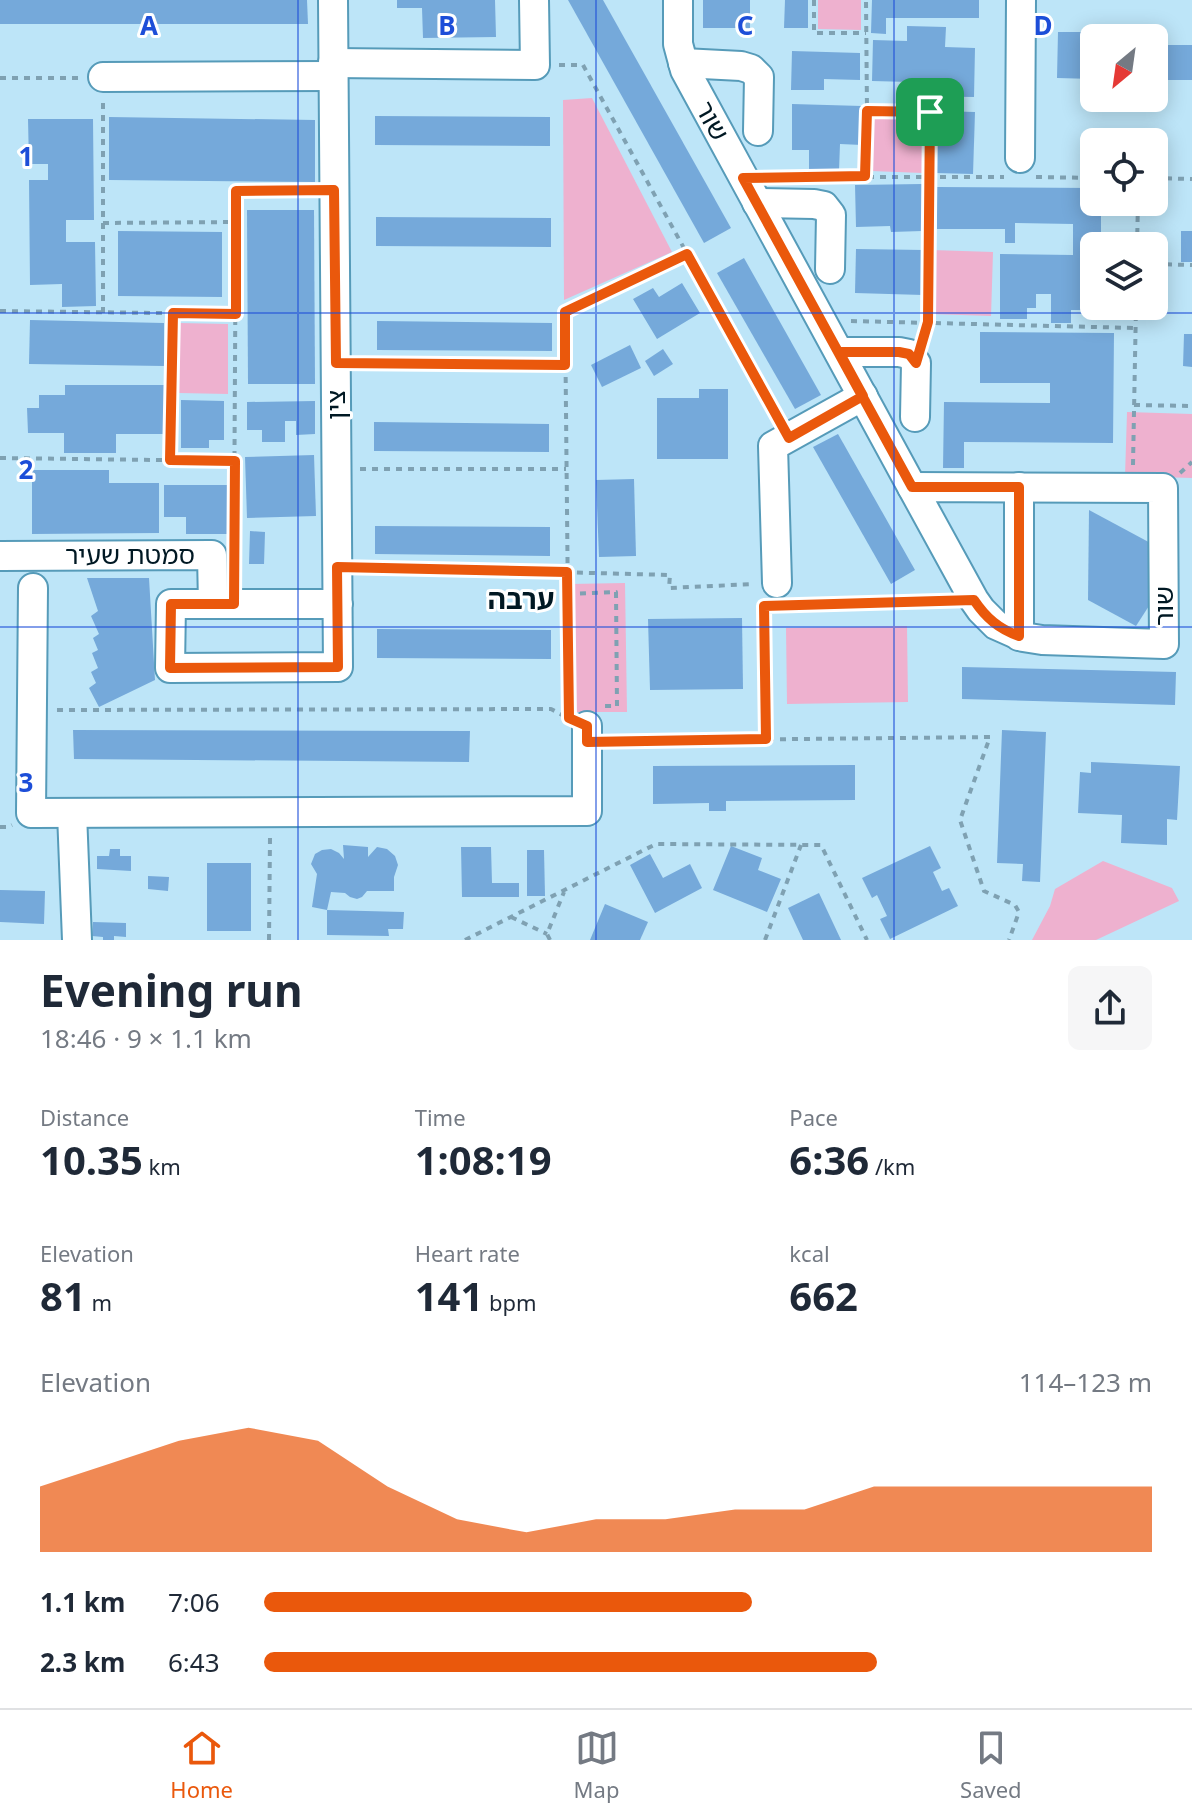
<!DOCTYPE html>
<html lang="en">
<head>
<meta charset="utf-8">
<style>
	:root { --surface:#fff; --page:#f6f6f7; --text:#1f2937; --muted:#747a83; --line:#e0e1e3; --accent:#ea580c }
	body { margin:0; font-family:"Noto Sans","Noto Sans Hebrew",sans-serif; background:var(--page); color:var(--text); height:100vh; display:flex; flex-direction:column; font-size:30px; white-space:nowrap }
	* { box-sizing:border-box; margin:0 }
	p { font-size:26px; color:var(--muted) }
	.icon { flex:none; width:44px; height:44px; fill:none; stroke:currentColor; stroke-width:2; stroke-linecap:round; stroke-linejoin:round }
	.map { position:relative; height:940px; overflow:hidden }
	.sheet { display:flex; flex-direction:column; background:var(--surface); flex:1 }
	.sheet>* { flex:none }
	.needle { width:52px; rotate:209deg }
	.buttons { position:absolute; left:1080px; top:24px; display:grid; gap:16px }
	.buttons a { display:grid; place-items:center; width:88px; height:88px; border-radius:12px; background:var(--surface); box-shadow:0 4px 20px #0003; font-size:40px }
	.pin { position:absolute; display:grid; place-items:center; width:68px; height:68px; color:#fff; margin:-34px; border-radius:16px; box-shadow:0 4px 12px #0006 }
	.round { display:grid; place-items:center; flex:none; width:84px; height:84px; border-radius:12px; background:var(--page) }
	.head { display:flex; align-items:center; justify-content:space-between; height:136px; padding:0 40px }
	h1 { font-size:44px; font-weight:700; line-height:60px }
	.metrics { display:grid; grid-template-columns:repeat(3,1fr); gap:12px; height:136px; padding:8px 40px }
	.metrics div { display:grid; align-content:center }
	.metrics b { font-size:40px; font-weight:700 }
	.metrics small { font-size:22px; font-weight:400 }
	.metrics p { font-size:22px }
	.chart { height:224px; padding:16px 40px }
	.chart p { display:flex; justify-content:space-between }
	.chart svg { width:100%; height:144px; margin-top:8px; fill:var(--accent); opacity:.7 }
	ul { padding:0 40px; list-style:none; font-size:26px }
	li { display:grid; grid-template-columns:128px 96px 1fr; align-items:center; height:60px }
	li i { height:20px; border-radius:10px; background:var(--accent) }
	.tab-bar { display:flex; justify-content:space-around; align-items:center; height:112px; border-top:2px solid var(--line); background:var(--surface); font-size:22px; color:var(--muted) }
	.tab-bar a { display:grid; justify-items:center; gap:4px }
	.tab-bar .active { color:var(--accent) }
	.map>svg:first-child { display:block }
	.green { fill:#eeb1cf }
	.building { fill:#75a9da }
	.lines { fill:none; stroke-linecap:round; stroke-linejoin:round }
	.minor-casing { stroke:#569bb9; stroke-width:32 }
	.path { stroke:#7fa1b2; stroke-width:4; stroke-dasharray:6 6; stroke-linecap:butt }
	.minor { stroke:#fff; stroke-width:28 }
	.route-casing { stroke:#fff; stroke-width:16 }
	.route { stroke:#ea580c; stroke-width:10 }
	.grid { fill:none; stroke:#1d4ed8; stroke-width:2; stroke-opacity:0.55 }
	.labels { text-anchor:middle; stroke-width:6; stroke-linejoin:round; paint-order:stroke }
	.street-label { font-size:26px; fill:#001823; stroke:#fff }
	.neighbourhood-label { font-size:28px; font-weight:bold; fill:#001823; stroke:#fff }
	.grid-label { font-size:26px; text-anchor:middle; font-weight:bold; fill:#1d4ed8; stroke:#fff; stroke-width:6; stroke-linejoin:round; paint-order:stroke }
</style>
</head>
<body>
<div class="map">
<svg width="1192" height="940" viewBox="0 0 1192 940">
	<rect width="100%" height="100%" fill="#bde5f8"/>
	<g class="green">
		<path d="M 818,0 L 861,0 L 861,30 L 818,29 Z"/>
		<path d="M 592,98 L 672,252 L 564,300 L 563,100 Z"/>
		<path d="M 873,117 L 924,119 L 923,173 L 871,171 Z"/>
		<path d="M 932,250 L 993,252 L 991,316 L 931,314 Z"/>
		<path d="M 179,323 L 228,324 L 228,394 L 179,393 Z"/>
		<path d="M 1127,412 L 1192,414 L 1192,478 L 1125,476 Z"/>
		<path d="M 625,583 L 627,712 L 572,712 L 570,584 Z"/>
		<path d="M 907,626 L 908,702 L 787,704 L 786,628 Z"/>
		<path d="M 1103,861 L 1172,888 L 1179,901 L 1096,940 L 1032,940 L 1050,906 L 1055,889 Z"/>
	</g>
	<g class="building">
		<path d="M 0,0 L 307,0 L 308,24 L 0,24 Z"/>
		<path d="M 397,0 L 495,0 L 496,37 L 423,38 L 422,8 L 397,8 Z"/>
		<path d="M 568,0 L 603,0 L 731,228 L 704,243 Z"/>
		<rect x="703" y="0" width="47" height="28"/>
		<path d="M 785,0 L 808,0 L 808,28 L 784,28 Z"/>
		<path d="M 872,0 L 979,0 L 979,18 L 886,18 L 886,34 L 871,33 Z"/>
		<path d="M 907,26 L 946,27 L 945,47 L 975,48 L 974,97 L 910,96 L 910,82 L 872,81 L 873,40 L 907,41 Z"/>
		<path d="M 1084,27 L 1163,28 L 1163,45 L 1192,45 L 1192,80 L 1154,80 L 1154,38 L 1094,38 L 1094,79 L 1057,78 L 1058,32 L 1084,32 Z"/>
		<path d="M 792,51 L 860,53 L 860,80 L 824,79 L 824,90 L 791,90 Z"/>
		<path d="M 792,104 L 862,106 L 862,145 L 840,144 L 839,171 L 809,170 L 809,150 L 792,150 Z"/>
		<path d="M 937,111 L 975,112 L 973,174 L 935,173 Z"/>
		<path d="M 375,116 L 550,117 L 550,146 L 375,145 Z"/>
		<path d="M 109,117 L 315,120 L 315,182 L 109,180 Z"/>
		<path d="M 28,119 L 93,119 L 94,220 L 66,220 L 66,242 L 95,242 L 96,306 L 62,307 L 62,284 L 30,285 L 29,180 L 48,180 L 48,164 L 29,164 Z"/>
		<path d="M 922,184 L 922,231 L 891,232 L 890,226 L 856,227 L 855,185 Z"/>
		<path d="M 937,187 L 1094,188 L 1094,202 L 1101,202 L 1101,246 L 1094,246 L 1094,306 L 1100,306 L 1100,310 L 1071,310 L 1071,323 L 1051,323 L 1051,294 L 1036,294 L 1036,308 L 1027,308 L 1027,319 L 1000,319 L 1000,254 L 1073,255 L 1073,224 L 1015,223 L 1015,243 L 1005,243 L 1005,229 L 937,229 Z"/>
		<path d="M 247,210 L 314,210 L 315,384 L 248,384 Z"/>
		<path d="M 376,217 L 551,218 L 551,247 L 376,246 Z"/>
		<path d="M 118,231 L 222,232 L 222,297 L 118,296 Z"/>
		<rect x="1181" y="231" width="11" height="31"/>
		<path d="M 856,249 L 924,250 L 923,295 L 855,293 Z"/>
		<path d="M 744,258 L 821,395 L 795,409 L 717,273 Z"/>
		<path d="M 682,283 L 700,313 L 657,339 L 633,299 L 653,288 L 659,297 Z"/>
		<path d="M 30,320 L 164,323 L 164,366 L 29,364 Z"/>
		<path d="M 377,321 L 552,323 L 552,351 L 377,350 Z"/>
		<path d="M 980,332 L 1114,333 L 1113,443 L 964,442 L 964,468 L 943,468 L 944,402 L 1050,403 L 1050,383 L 980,383 Z"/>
		<path d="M 1184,334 L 1192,334 L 1192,367 L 1183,366 Z"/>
		<path d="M 630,345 L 641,368 L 602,387 L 591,365 Z"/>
		<path d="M 663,349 L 673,364 L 654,376 L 645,361 Z"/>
		<path d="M 65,385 L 167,385 L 167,434 L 116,434 L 116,453 L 64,453 L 64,433 L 28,433 L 27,408 L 39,408 L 39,395 L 65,395 Z"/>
		<path d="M 699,389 L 728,389 L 728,459 L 657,459 L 657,398 L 699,398 Z"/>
		<path d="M 181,400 L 224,401 L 224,440 L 209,440 L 209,448 L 181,448 Z"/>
		<path d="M 315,401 L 315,434 L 296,435 L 296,421 L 285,421 L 285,442 L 262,442 L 262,430 L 247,430 L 247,402 Z"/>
		<path d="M 374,422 L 549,424 L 549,452 L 374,451 Z"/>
		<path d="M 838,434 L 915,570 L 891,584 L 813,447 Z"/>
		<path d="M 314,455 L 316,516 L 247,518 L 245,457 Z"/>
		<path d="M 32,470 L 109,470 L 109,483 L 159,483 L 159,533 L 32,534 Z"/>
		<path d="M 634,479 L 636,556 L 599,557 L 596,480 Z"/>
		<path d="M 164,485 L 229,485 L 229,534 L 186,534 L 186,517 L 164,517 Z"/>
		<path d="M 1089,510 L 1156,546 L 1156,595 L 1136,626 L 1088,600 Z"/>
		<path d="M 375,526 L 550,527 L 550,556 L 375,554 Z"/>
		<path d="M 250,531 L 265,532 L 264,564 L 249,564 Z"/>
		<path d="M 87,578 L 149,578 L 155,680 L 99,707 L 89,688 L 96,683 L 91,672 L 98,668 L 92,653 L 98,650 L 93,638 L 99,634 L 91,616 L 98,611 Z"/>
		<path d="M 742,618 L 743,689 L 650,690 L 648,619 Z"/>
		<path d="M 377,629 L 551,630 L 551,659 L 377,658 Z"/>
		<path d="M 962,667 L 1176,672 L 1175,705 L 962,699 Z"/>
		<path d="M 73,730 L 470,731 L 469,762 L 74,759 Z"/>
		<path d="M 1002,730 L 1046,732 L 1040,882 L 1022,881 L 1023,864 L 997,863 Z"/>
		<path d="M 1091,762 L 1180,766 L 1177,820 L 1167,819 L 1167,845 L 1121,843 L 1122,815 L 1078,813 L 1080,772 L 1091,773 Z"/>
		<path d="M 855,765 L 855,800 L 726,801 L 726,811 L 709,811 L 709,803 L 653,804 L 653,766 Z"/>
		<path d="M 343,845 L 368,847 L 368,857 L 377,847 L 387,849 L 395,856 L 398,865 L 394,877 L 394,891 L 367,891 L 362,897 L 357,899 L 350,897 L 345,893 L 331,892 L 327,910 L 312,907 L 317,874 L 311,864 L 315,854 L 322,850 L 331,849 L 339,853 L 344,859 Z"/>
		<path d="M 731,846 L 762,858 L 758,870 L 781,879 L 767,912 L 713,890 Z"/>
		<path d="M 930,846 L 941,868 L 933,872 L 942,891 L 949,888 L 958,906 L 890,939 L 880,919 L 887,916 L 877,895 L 872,898 L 862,878 Z"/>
		<path d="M 461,847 L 491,847 L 492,883 L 519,883 L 519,897 L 462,897 Z"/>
		<path d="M 110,849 L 120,849 L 120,856 L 131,856 L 131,871 L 97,869 L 97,856 L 109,856 Z"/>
		<path d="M 527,850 L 544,850 L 545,896 L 527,896 Z"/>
		<path d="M 650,854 L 663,878 L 690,864 L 702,888 L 655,913 L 630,865 Z"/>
		<rect x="207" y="863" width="44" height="68"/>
		<path d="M 148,876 L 169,877 L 168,891 L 148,889 Z"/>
		<path d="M 0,890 L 45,891 L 44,924 L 0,922 Z"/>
		<path d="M 819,893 L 841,940 L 803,940 L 788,908 Z"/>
		<path d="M 605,904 L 648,922 L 640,940 L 590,940 Z"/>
		<path d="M 327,910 L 404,912 L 403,929 L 388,929 L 389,936 L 327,935 Z"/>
		<path d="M 93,922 L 126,923 L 126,937 L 114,936 L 114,940 L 103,940 L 103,937 L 92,936 Z"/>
	</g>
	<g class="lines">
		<defs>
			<g id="minor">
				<path d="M 333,0 L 338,667 L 170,668 L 171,604 L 338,604"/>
				<path d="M 678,0 L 678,44 L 685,70 L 912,487"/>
				<path d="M 333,63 L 535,65 L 534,0"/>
				<path d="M 683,63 L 741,66 L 751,69 L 759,77 L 758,131"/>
				<path d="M 103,77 L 333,76"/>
				<path d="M 1020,158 L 1021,0"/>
				<path d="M 757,203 L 814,204 L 824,206 L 831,215 L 830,269"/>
				<path d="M 839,352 L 899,352 L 909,354 L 916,363 L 915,417"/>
				<path d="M 912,487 L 1163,488 L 1164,644 L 1042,640 L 1023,637 L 996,625 L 981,610 L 974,600 Z"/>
				<path d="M 1019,487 L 1019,636"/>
				<path d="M 0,556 L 212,555 L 213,604"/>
				<path d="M 777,583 L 773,446 L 863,396"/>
				<path d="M 33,588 L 31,813 L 587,811 L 587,726"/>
				<path d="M 72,813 L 77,940"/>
			</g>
		</defs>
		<use href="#minor" class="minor-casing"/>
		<g class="path">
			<path d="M 814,0 L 814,33 L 866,33"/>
			<path d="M 559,65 L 583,65 L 776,415"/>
			<path d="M 0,78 L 80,78"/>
			<path d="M 867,111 L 930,112 L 928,322 L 925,333"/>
			<path d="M 865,176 L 867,111 L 866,0"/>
			<path d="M 820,177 L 1004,177"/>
			<path d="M 1036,177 L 1094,178"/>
			<path d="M 1154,178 L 1192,179"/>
			<path d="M 103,223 L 236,222"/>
			<path d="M 1137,246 L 1138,202"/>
			<path d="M 1154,264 L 1192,265"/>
			<path d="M 0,311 L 236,314"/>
			<path d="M 103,313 L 103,103"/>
			<path d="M 851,321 L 1135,328"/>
			<path d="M 359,363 L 565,365"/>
			<path d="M 1134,405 L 1192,406"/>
			<path d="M 0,458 L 235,461"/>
			<path d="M 170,459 L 173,313"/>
			<path d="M 1133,465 L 1136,306"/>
			<path d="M 360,469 L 566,469"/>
			<path d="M 1180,473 L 1192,462"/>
			<path d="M 234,541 L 236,191 L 309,190"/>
			<path d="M 361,567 L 670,575 L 669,588 L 754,584"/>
			<path d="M 568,594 L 616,592 L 617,706 L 603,706"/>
			<path d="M 792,605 L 948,601"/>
			<path d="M 569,707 L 565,312 L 687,254"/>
			<path d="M 57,710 L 551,709 L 566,717"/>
			<path d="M 766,739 L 764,606 L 768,606"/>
			<path d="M 612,741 L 990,737 L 960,820 L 984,891 L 1015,905 L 1019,912 L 1009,940"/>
			<path d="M 0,827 L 8,827 L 12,825"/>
			<path d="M 511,917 L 547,934"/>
			<path d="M 269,940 L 270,838"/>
			<path d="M 465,940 L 656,844 L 821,845 L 867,940"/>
			<path d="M 550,940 L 547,934 L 564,892"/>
			<path d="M 765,940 L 801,845"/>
		</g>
		<use href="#minor" class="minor"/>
	</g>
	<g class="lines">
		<defs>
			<path id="route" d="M 930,112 L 928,322 L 916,363 L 909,354 L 899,352 L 839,352 L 863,396 L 789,438 L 687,254 L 565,312 L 565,365 L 336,363 L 334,190 L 236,191 L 236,314 L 173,313 L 170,460 L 235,461 L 234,604 L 171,604 L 170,668 L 338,667 L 337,567 L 567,572 L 569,718 L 587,726 L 587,742 L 766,739 L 764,606 L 974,600 C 986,618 999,629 1019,636 L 1019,487 L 912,487 L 743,178 L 865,176 L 867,111 L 930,112"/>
		</defs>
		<use href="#route" class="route-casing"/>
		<use href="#route" class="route"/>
	</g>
	<path class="grid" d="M 298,0 L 298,940M 596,0 L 596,940M 894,0 L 894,940M 0,313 L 1192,313M 0,627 L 1192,627"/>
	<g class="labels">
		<g class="street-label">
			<text transform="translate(712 121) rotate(61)" y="9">שור</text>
			<text transform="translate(336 405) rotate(-90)" y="9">צין</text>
			<text x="130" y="564">סמטת שעיר</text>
			<text transform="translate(1164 606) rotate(-90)" y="9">שור</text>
		</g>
		<g class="neighbourhood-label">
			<text x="521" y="609">ערבה</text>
		</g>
	</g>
	<g class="grid-label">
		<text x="149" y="35">A</text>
		<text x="447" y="35">B</text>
		<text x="745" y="35">C</text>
		<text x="1043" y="35">D</text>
		<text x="26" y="166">1</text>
		<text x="26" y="479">2</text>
		<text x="26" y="792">3</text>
	</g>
</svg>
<div class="buttons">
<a><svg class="needle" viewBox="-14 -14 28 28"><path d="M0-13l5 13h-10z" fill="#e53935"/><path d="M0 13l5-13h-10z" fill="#747a83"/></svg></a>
<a><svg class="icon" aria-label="locate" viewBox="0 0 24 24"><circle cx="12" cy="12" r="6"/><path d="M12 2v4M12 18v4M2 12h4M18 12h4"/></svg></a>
<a><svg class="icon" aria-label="layers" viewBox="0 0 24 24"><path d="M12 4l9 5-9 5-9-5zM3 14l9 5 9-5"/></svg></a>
</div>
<div class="pin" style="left:930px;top:112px;background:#1e9e55"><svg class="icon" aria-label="arrive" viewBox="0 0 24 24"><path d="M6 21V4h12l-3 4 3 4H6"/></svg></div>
</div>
<section class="sheet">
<div class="head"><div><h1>Evening run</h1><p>18:46 · 9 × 1.1 km</p></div><a class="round"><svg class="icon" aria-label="share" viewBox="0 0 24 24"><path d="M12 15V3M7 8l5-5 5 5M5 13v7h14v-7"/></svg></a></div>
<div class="metrics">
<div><p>Distance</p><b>10.35<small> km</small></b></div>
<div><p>Time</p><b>1:08:19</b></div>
<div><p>Pace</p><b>6:36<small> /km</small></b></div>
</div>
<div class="metrics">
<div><p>Elevation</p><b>81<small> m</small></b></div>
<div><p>Heart rate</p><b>141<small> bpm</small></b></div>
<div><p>kcal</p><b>662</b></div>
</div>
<div class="chart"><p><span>Elevation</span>114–123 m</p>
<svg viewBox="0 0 160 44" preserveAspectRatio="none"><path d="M0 44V24L10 17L20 10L30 6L40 10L50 24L60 34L70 38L80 34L90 34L100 31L110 31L120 24L130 24L140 24L150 24L160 24V44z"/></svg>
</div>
<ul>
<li><b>1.1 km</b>7:06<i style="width:55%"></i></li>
<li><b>2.3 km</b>6:43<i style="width:69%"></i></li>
</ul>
</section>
<nav class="tab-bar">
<a class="active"><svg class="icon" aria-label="home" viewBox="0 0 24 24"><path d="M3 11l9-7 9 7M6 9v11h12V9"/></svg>Home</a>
<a><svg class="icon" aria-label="map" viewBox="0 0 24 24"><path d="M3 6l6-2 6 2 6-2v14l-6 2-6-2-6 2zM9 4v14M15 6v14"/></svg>Map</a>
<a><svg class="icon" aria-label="saved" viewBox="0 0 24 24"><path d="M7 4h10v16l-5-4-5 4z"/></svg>Saved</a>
</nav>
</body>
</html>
